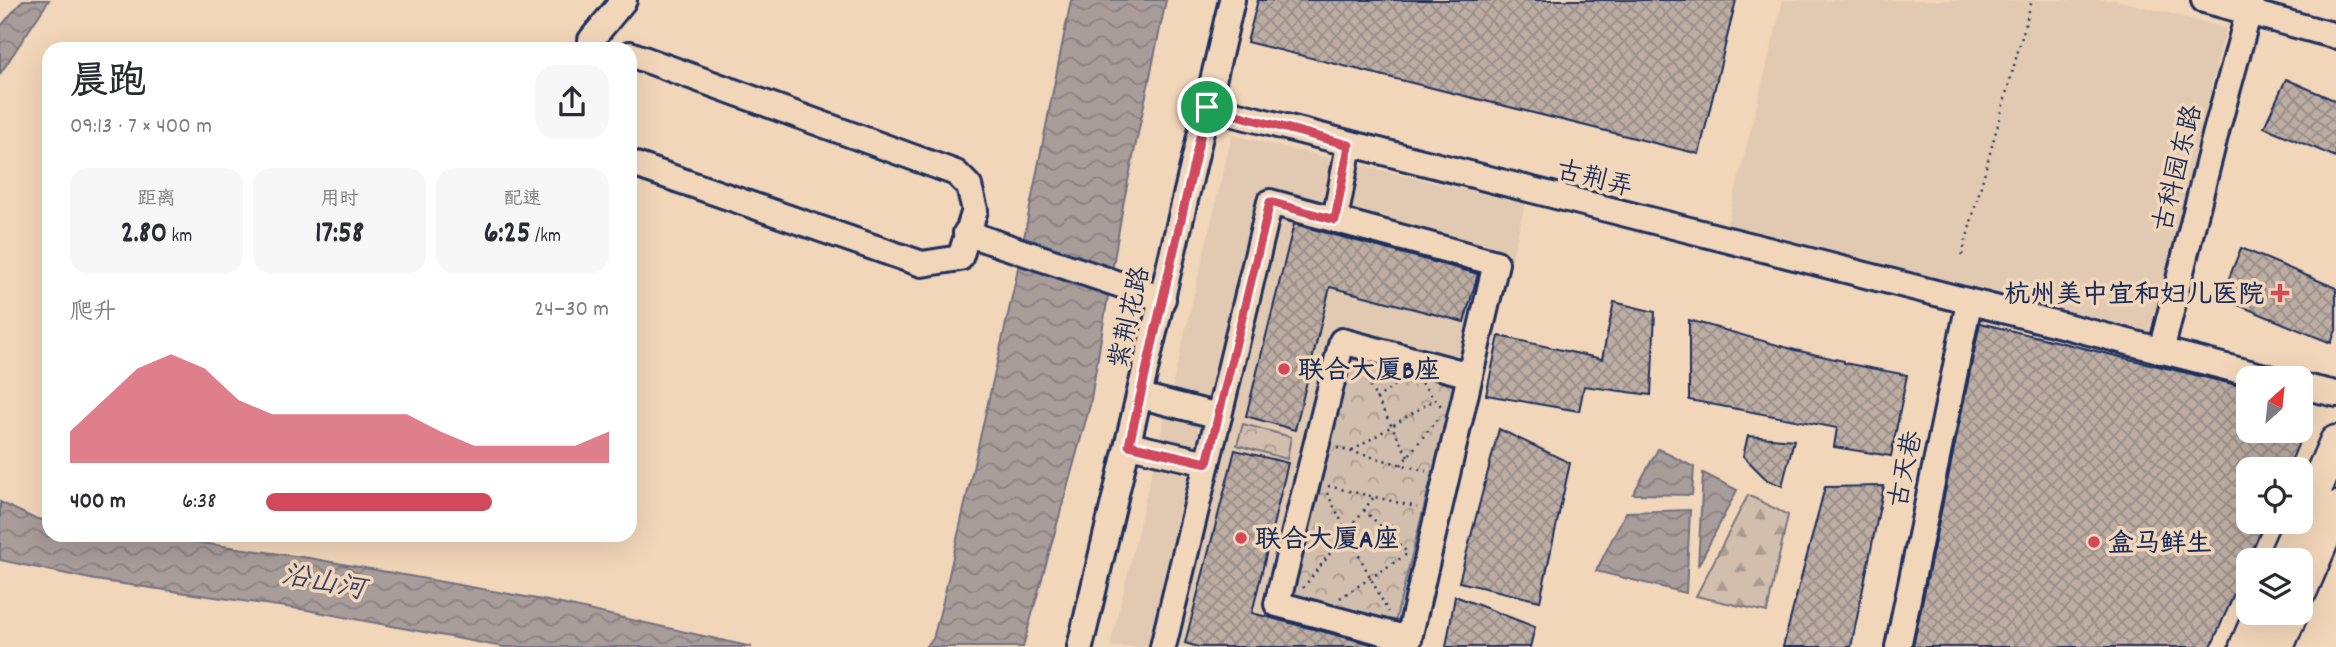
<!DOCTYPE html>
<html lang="zh">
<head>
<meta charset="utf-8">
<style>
	:root { --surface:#fff; --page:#f7f7f7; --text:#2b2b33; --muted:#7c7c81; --accent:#d1495b }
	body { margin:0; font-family:Dekko,"LXGW WenKai TC",sans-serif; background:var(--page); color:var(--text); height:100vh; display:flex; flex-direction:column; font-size:26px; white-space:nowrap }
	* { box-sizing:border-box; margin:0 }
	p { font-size:23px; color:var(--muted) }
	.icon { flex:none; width:38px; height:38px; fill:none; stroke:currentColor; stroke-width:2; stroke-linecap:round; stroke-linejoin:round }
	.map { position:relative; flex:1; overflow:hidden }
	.sheet { position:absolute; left:42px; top:42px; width:595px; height:500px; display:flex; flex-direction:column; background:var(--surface); border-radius:21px; box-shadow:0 7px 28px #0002 }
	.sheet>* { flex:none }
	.needle { width:46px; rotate:27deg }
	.tools { position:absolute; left:2236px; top:366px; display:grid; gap:14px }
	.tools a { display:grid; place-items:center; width:77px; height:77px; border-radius:14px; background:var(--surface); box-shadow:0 7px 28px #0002; font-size:35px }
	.pin { position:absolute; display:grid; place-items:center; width:60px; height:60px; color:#fff; margin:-30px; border:4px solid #fff; border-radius:50%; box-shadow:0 2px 7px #0007 }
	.round { display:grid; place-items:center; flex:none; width:74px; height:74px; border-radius:21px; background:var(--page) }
	.overview { display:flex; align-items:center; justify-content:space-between; height:119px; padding:0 28px }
	h1 { font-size:38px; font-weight:800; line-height:52px }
	.metrics { display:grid; grid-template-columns:repeat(3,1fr); gap:10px; height:119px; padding:7px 28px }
	.metrics div { display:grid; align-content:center; border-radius:18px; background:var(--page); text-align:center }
	.metrics b { font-size:30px; font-weight:800 }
	.metrics small { font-size:19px; font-weight:400 }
	.metrics p { font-size:19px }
	.chart { height:196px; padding:14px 28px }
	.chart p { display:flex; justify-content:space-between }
	.chart svg { width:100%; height:126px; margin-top:7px; fill:var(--accent); opacity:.7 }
	ul { padding:0 28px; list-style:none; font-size:23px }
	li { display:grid; grid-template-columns:112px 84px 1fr; align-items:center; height:52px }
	li i { height:18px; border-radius:9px; background:var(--accent) }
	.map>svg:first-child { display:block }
	.built { fill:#e2cab2 }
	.forest { fill:url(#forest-firs); stroke:#767685; stroke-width:2 }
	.park { fill:url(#park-crowns); stroke:#767685; stroke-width:2 }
	.water { fill:url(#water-waves); stroke:#707182; stroke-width:2 }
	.building { fill:url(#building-cross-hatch); stroke:#1b2f5e; stroke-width:2 }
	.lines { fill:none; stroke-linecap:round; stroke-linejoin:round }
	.minor-casing { stroke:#1b2f5e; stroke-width:30 }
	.major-casing { stroke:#1b2f5e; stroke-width:37 }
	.path { stroke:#1b2f5e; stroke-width:2.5; stroke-dasharray:2 5; stroke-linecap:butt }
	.minor { stroke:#f2d6b9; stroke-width:24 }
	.major { stroke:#f2d6b9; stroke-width:32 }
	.route-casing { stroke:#fff; stroke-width:14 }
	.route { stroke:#d1495b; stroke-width:9 }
	.poi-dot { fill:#d1495b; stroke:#f2d6b9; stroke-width:2.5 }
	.labels { text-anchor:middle; stroke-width:7; stroke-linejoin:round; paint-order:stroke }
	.street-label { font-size:26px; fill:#1b2f5e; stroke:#f2d6b9 }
	.poi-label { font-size:26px; font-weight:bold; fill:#1b2f5e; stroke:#f2d6b9; text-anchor:start }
	.water-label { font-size:28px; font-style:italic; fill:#37456a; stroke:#f2d6b9 }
</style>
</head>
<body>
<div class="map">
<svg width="2336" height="647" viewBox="0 0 2336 647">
	<defs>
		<pattern id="forest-firs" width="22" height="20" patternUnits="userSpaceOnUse" patternTransform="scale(1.75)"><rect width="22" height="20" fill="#d2beac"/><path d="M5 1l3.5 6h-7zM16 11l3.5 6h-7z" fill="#aa9b8f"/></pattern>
		<pattern id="park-crowns" width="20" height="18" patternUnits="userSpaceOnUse" patternTransform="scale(1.75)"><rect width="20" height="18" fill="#d2beac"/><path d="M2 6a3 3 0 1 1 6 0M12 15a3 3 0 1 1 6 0" fill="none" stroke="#aa9b8f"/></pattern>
		<pattern id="water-waves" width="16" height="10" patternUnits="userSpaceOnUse" patternTransform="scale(1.75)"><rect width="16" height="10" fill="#a99d9a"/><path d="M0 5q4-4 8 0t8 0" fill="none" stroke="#898081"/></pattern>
		<pattern id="building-cross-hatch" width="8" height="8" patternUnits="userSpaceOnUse" patternTransform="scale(1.75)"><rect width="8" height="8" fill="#bdada3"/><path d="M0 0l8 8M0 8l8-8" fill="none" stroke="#998d88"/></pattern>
	</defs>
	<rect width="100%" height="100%" fill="#f2d6b9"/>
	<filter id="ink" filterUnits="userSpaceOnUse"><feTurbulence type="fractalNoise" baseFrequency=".0143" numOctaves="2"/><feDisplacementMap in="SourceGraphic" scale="14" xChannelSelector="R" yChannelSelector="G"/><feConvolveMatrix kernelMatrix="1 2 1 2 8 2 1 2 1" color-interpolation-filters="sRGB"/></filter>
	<g filter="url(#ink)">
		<g class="built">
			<path d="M 1783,0 L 2117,0 L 2226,28 L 2149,335 L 1726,228 Z"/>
			<path d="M 1232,135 L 1525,204 L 1419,647 L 1110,647 Z"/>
		</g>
		<path class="forest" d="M 1748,495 L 1788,515 L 1767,612 L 1696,596 Z"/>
		<g class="park">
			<path d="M 1351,358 L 1455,384 L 1395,622 L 1292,594 Z"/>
			<path d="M 1243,424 L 1291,437 L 1287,459 L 1237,445 Z"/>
		</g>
		<g class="water">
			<path d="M 23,0 L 49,0 L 0,74 L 0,27 Z"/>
			<path d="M 1071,0 L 1166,0 L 1123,205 L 1090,405 L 1023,647 L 925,647 L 933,639 L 943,601 L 1014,288 Z"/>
			<path d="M 1658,449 L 1694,467 L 1692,495 L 1633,494 Z"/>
			<path d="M 1703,473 L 1737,490 L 1698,566 Z"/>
			<path d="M 0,502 L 33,518 L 49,521 L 49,536 L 152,536 L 309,558 L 548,601 L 752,647 L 503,647 L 307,610 L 95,580 L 0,560 Z"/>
			<path d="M 1690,510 L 1686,593 L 1596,571 L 1626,512 Z"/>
		</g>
		<g class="building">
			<path d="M 1258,0 L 1736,0 L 1699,154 L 1247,42 Z"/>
			<path d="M 2286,79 L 2336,101 L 2336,157 L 2264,127 Z"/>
			<path d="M 1294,224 L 1478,274 L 1464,322 L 1330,287 L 1295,430 L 1246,416 Z"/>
			<path d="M 2241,248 L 2336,288 L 2336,330 L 2331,343 L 2221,298 Z"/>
			<path d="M 1614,302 L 1655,312 L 1651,395 L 1584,386 L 1579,411 L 1486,395 L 1499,336 L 1602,359 Z"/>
			<path d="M 1689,320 L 1795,350 L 1844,361 L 1844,363 L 1907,375 L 1891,456 L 1834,447 L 1837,428 L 1689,400 Z"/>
			<path d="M 1980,323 L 2249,388 L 2249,430 L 2304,430 L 2288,469 L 2249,469 L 2249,522 L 2265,522 L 2211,647 L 1913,647 Z"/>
			<path d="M 1499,429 L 1570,463 L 1540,601 L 1459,582 Z"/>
			<path d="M 1748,436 L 1794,440 L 1782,486 L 1767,480 L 1743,456 Z"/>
			<path d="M 1235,450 L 1288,463 L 1252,613 L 1371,644 L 1371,647 L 1198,647 L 1185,643 Z"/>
			<path d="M 1884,486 L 1851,647 L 1783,647 L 1825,487 Z"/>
			<path d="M 1455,596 L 1535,627 L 1530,647 L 1446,647 Z"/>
		</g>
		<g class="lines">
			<defs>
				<g id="minor">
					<path d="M 2204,0 L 2336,36"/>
					<path d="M 591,40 L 624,0"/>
					<path d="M 630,54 L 956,173 L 969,186 L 975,210 L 960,258 L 922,264 L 630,163"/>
					<path d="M 1207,107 L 2269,378"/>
					<path d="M 1335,220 L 1349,145"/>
					<path d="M 966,233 L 1163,299"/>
					<path d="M 2161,351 L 2216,132 L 2252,0"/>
					<path d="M 2301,386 L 2336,394"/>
					<path d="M 1141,396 L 1219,416 L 1270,202 L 1496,263 L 1407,647"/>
					<path d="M 1129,445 L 1207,463 L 1163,647"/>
					<path d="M 1207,463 L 1219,416"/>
					<path d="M 1409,639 L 1277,604 L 1342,341 L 1470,375"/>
					<path d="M 1080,647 L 1232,0"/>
					<path d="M 1898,647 L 1969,303"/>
				</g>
				<g id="major">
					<path d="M 2301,521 L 2336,442"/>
					<path d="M 2284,560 L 2301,522"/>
					<path d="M 2301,590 L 2336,508"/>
					<path d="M 2246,647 L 2261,612"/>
					<path d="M 2277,647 L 2292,612"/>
				</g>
			</defs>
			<use href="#minor" class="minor-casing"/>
			<use href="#major" class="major-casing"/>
			<g class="path">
				<path d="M 1962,255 L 2032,0"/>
				<path d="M 1360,368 L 1408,456"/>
				<path d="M 1421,383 L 1442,407"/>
				<path d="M 1376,399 L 1403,379"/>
				<path d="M 1337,448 L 1426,471"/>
				<path d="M 1352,451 L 1435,399"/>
				<path d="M 1401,465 L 1438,418"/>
				<path d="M 1328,486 L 1417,507"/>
				<path d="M 1327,493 L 1388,612"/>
				<path d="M 1364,510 L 1408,553"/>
				<path d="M 1303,588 L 1374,497"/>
				<path d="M 1340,598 L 1407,554"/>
			</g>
			<use href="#minor" class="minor"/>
			<use href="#major" class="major"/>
		</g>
	</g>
	<g class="lines" filter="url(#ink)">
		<defs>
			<path id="route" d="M 1207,107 L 1349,145 L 1335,220 L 1270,202 L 1207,463 L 1129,445 Z"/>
		</defs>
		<use href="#route" class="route-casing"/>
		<use href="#route" class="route"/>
	</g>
	<g class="poi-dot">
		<path d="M2276.5 282.5h7v7h7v7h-7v7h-7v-7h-7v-7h7z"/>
		<circle cx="1284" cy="369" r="7"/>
		<circle cx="1241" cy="538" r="7"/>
		<circle cx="2094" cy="542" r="7"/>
	</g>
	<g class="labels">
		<g class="street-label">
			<text transform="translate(2176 168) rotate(-76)" y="9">古科园东路</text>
			<text transform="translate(1595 177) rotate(14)" y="9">古荆弄</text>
			<text transform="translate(1128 317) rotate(-77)" y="9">紫荆花路</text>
			<text transform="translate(1904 469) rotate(-78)" y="9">古天巷</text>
		</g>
		<g class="poi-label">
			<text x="2264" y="302" text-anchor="end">杭州美中宜和妇儿医院</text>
			<text x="1298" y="378">联合大厦B座</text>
			<text x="1255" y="547">联合大厦A座</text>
			<text x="2108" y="551">盒马鲜生</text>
		</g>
		<g class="water-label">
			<text transform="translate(324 580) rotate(11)" y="10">沿山河</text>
		</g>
	</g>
</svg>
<div class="tools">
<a><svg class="needle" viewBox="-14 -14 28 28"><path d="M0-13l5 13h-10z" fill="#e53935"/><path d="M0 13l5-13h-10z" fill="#7c7c81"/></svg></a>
<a><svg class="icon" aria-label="locate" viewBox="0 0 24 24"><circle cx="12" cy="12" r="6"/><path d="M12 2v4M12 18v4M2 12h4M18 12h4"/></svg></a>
<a><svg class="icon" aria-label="layers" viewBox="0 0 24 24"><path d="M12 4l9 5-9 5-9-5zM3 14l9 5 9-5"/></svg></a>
</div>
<div class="pin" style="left:1207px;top:107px;background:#1e9e55"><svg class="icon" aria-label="arrive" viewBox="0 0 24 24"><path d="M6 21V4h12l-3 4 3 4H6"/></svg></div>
<section class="sheet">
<div class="overview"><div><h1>晨跑</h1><p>09:13 · 7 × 400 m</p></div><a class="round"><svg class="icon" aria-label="share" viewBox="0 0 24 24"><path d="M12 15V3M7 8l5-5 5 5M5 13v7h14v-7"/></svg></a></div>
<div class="metrics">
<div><p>距离</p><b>2.80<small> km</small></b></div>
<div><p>用时</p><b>17:58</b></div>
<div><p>配速</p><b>6:25<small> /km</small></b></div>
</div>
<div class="chart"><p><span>爬升</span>24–30 m</p>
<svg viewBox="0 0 160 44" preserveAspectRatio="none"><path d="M0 44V33L10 22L20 11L30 6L40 11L50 22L60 27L70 27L80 27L90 27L100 27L110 33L120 38L130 38L140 38L150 38L160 33V44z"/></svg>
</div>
<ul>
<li><b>400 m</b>6:38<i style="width:66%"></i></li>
</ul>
</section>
</div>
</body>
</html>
